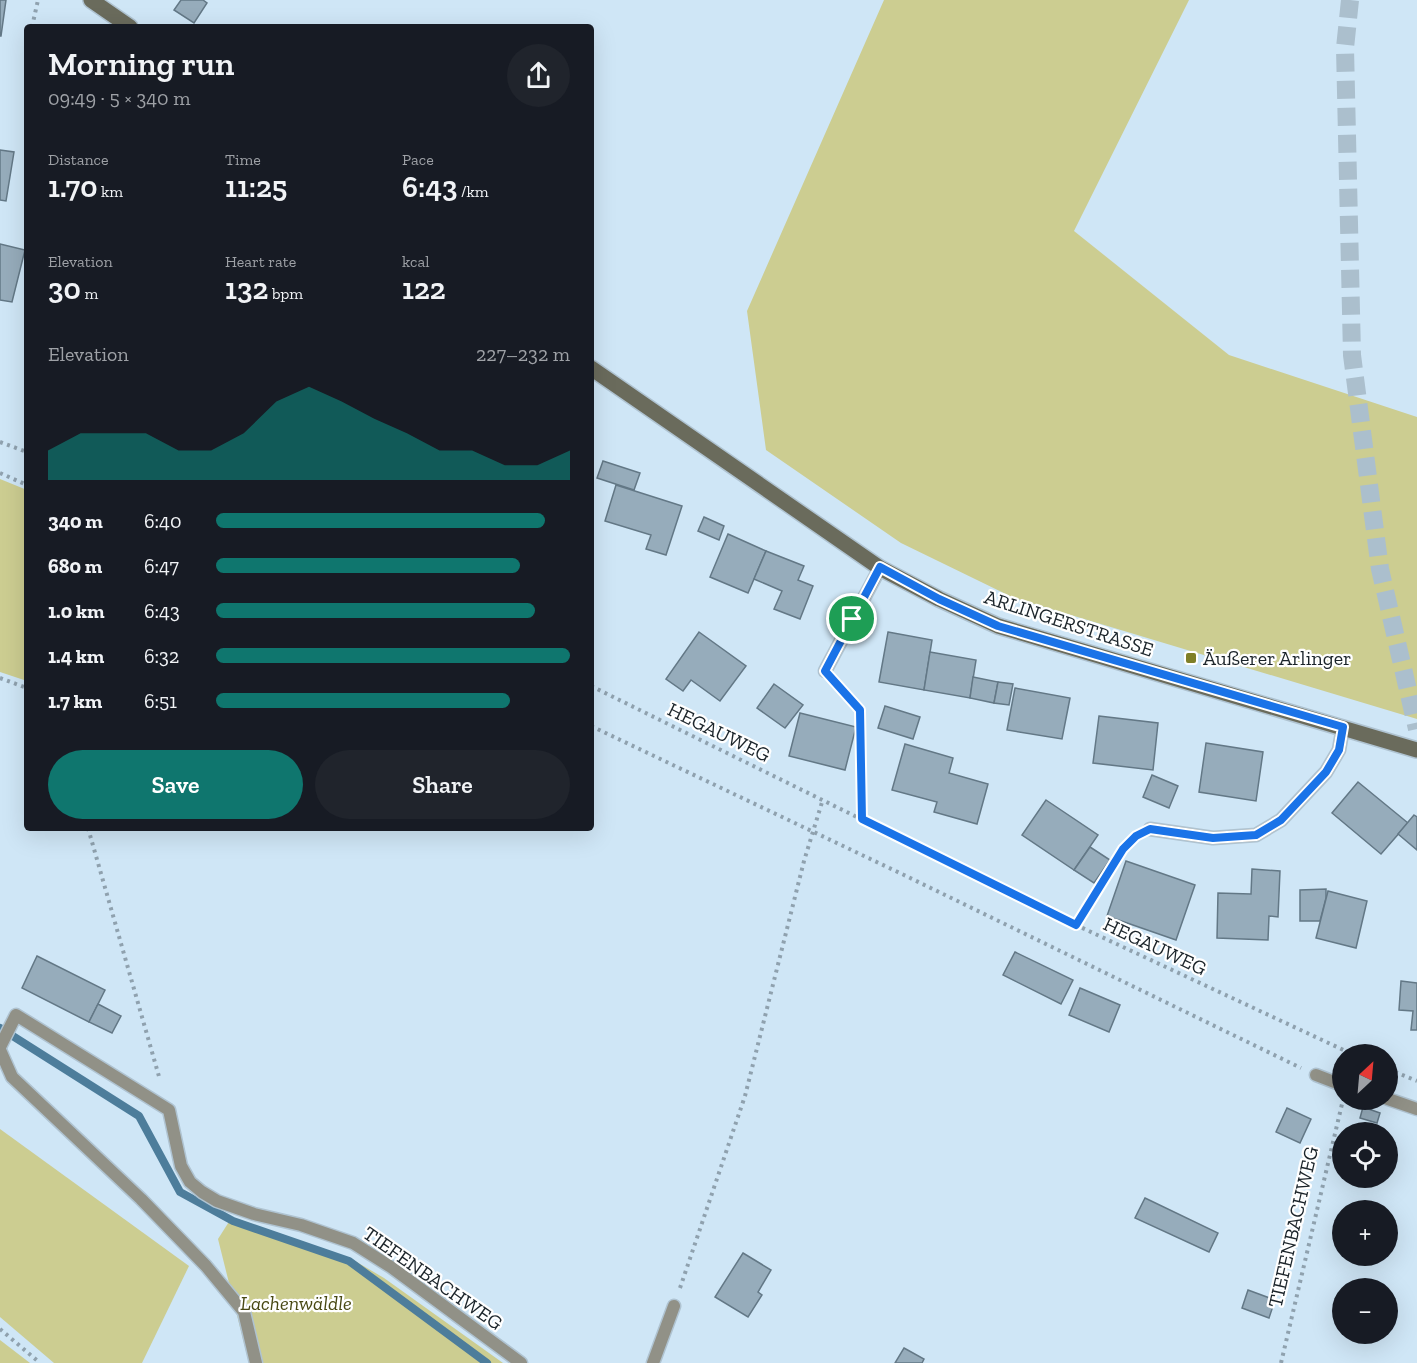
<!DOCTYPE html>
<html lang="en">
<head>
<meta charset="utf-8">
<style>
	:root { --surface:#171b24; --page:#20242c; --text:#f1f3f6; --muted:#9ea1a6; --accent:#0f766e }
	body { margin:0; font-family:"Zilla Slab",serif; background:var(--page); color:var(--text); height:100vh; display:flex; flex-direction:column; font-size:22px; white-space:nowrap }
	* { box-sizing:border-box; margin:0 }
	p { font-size:20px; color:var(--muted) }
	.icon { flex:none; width:33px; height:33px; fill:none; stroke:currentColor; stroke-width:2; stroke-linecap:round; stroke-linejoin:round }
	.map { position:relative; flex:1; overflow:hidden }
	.sheet { position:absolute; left:24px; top:24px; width:570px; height:807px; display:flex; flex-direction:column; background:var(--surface); border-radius:6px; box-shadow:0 6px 24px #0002 }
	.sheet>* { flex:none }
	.needle { width:39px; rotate:26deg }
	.controls { position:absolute; left:1332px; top:1044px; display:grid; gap:12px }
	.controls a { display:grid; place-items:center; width:66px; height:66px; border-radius:50%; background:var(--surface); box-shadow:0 6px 24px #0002; font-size:30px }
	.pin { position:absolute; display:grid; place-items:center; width:51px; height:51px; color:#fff; margin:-26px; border:3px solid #fff; border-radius:50%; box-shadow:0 2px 6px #0007 }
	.round { display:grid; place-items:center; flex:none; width:63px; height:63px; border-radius:32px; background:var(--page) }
	.overview { display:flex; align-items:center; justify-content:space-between; height:102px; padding:0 24px }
	h1 { font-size:33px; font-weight:600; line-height:45px }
	.metrics { display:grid; grid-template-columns:repeat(3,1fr); gap:9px; height:102px; padding:6px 24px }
	.metrics div { display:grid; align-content:center }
	.metrics b { font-size:30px; font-weight:600 }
	.metrics small { font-size:16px; font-weight:400 }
	.metrics p { font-size:16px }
	.chart { height:168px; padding:12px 24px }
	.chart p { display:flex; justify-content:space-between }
	.chart svg { width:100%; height:108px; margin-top:6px; fill:var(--accent); opacity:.7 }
	.action { display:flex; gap:12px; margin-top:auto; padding:12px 24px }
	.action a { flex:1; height:69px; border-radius:36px; background:var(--accent); color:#fff; font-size:24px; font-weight:600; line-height:69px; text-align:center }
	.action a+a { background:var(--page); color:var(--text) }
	ul { padding:0 24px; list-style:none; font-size:20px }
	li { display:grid; grid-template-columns:96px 72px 1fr; align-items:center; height:45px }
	li i { height:15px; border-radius:8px; background:var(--accent) }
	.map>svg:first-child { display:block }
	.green { fill:#cccd91 }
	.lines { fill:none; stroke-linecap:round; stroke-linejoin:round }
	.stream { stroke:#4d7d9b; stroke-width:8 }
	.building { fill:#96acbb; stroke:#637886; stroke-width:1.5 }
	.highway-tunnel { stroke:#abbfcd; stroke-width:18; stroke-dasharray:18 9; stroke-linecap:butt }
	.lane-casing { stroke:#afc3d1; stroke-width:15 }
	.secondary-casing { stroke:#afc3d1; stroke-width:18 }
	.path { stroke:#8fa1ae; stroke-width:4; stroke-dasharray:3 4.5; stroke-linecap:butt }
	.lane { stroke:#919187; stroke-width:12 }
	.secondary { stroke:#6a6b5c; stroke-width:15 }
	.route-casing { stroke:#fff; stroke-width:12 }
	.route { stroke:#1a73e8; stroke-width:8 }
	.poi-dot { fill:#7f7f27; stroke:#fff; stroke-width:2 }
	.labels { text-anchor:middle; stroke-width:4.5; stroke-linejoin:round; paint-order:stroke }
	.street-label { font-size:20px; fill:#1b242a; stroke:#fff }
	.poi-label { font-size:20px; fill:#1b242a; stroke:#fff; text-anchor:start }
	.park-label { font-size:20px; font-style:italic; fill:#484813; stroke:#fff }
</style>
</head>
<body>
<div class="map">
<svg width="1417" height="1363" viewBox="0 0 1417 1363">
	<rect width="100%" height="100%" fill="#cfe6f6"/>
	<g class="green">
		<path d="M 884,0 L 1189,0 L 1074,231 L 1229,355 L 1417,417 L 1417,719 L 1014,598 L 901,543 L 766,450 L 747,311 Z"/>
		<path d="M 0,479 L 27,490 L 27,681 L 0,672 Z"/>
		<path d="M 0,1129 L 189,1266 L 142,1363 L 54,1363 L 0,1317 Z"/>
		<path d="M 232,1217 L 350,1258 L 384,1278 L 503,1363 L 249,1363 L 218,1239 Z"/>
		<path d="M 0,1340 L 30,1363 L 0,1363 Z"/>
	</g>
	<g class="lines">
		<path class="stream" d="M 0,1028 L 139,1116 L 180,1192 L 233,1221 L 349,1261 L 487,1363"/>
	</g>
	<g class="building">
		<path d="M 0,0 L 6,0 L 1,36 L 0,36 Z"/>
		<path d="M 181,0 L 203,0 L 207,3 L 194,23 L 174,10 Z"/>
		<path d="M 0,150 L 14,152 L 6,201 L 0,200 Z"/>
		<path d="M 0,244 L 25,250 L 12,302 L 0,300 Z"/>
		<path d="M 603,461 L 640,473 L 634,490 L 597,478 Z"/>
		<path d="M 616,485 L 682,506 L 666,555 L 646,549 L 651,535 L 605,521 Z"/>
		<path d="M 704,517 L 724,526 L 719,540 L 698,531 Z"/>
		<path d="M 728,534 L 766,551 L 748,593 L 710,577 Z"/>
		<path d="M 766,551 L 804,566 L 798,580 L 813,586 L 800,619 L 774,609 L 782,591 L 754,579 Z"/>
		<path d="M 699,632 L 746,666 L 720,701 L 691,680 L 683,691 L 666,679 Z"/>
		<path d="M 888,632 L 932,640 L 924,690 L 879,682 Z"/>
		<path d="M 930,652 L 976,660 L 970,698 L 924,690 Z"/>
		<path d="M 973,677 L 998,682 L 994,703 L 970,698 Z"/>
		<path d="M 998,682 L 1013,684 L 1009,705 L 994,703 Z"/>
		<path d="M 774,684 L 803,705 L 785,728 L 757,708 Z"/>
		<path d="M 1015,688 L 1070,698 L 1062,739 L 1007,730 Z"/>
		<path d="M 885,706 L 920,717 L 913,739 L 878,728 Z"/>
		<path d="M 800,713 L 856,727 L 845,770 L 789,756 Z"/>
		<path d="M 1099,716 L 1158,723 L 1153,770 L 1093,763 Z"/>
		<path d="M 1206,743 L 1263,752 L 1256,801 L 1199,792 Z"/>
		<path d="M 905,744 L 953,758 L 949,773 L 988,784 L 977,824 L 934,812 L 937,802 L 892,790 Z"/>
		<path d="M 1152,775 L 1178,786 L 1169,808 L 1143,797 Z"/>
		<path d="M 1358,782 L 1408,823 L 1381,854 L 1332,813 Z"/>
		<path d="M 1046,800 L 1098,835 L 1074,870 L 1022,835 Z"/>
		<path d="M 1414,815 L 1417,817 L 1417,850 L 1398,834 Z"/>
		<path d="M 1090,847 L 1110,860 L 1094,883 L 1074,870 Z"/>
		<path d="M 1126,861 L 1195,885 L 1176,940 L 1107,916 Z"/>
		<path d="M 1252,869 L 1280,871 L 1278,917 L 1269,916 L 1268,940 L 1217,938 L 1218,893 L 1251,894 Z"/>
		<path d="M 1326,889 L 1326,898 L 1320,921 L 1300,921 L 1300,890 Z"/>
		<path d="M 1328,891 L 1367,901 L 1356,948 L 1316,938 Z"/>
		<path d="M 1015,952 L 1073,980 L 1061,1004 L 1003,975 Z"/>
		<path d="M 37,956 L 105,990 L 89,1022 L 22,988 Z"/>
		<path d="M 1401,981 L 1417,983 L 1417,1030 L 1411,1030 L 1413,1011 L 1399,1010 Z"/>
		<path d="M 1080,988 L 1120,1005 L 1109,1032 L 1069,1015 Z"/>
		<path d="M 98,1004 L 121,1016 L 112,1033 L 89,1022 Z"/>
		<path d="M 1363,1107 L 1380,1113 L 1377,1123 L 1360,1118 Z"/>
		<path d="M 1287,1108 L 1311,1119 L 1300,1143 L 1276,1132 Z"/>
		<path d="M 1145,1198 L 1218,1233 L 1209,1252 L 1135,1218 Z"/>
		<path d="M 743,1253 L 771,1270 L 758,1292 L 762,1295 L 748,1317 L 715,1297 Z"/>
		<path d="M 1248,1290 L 1275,1300 L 1269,1318 L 1242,1308 Z"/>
		<path d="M 904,1348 L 924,1359 L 922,1363 L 895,1363 Z"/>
	</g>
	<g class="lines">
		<path class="highway-tunnel" d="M 1350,0 L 1345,48 L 1352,355 L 1380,569 L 1417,729"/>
		<defs>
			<g id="lane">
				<path d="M 825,671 L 880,568"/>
				<path d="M 1150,829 L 1213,838 L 1256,835 L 1281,820 L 1326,772 L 1339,750 L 1343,727"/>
				<path d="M 0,1047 L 16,1015 L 169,1110 L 181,1166 L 190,1182 L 202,1192 L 217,1201 L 254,1214 L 301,1225 L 353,1243 L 391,1267 L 521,1363"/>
				<path d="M 0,1050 L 12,1077 L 141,1199 L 206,1266 L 244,1312 L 256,1363"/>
				<path d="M 1316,1075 L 1342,1085"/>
				<path d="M 1388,1099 L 1417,1109"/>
				<path d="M 653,1363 L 674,1306"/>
			</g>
			<g id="secondary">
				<path d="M 91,0 L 130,27"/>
				<path d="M 591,368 L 880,568 L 939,599 L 998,626 L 1417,750"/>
			</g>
		</defs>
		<use href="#lane" class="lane-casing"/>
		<use href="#secondary" class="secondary-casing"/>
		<g class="path">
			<path d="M 32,27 L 38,0"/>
			<path d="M 0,442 L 27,452"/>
			<path d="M 0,473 L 27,485"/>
			<path d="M 0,678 L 27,688"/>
			<path d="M 838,685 L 860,709 L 862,819"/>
			<path d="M 591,686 L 1076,925 L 1352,1054"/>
			<path d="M 591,726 L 904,875 L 1301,1068"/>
			<path d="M 88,828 L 160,1080"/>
			<path d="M 1076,925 L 1123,849 L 1134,838"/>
			<path d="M 1388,1069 L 1417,1081"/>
			<path d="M 680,1288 L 745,1096 L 804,861 L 823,799"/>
			<path d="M 0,1329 L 40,1363"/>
			<path d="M 1281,1363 L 1342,1104"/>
		</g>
		<use href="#lane" class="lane"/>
		<use href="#secondary" class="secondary"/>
	</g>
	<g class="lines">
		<defs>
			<path id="route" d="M 880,567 L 939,599 L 998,626 L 1343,727 L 1339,750 L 1326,772 L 1281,820 L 1256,835 L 1213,838 L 1150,829 L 1136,836 L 1123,849 L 1076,925 L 862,819 L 860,710 L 825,671 Z"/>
		</defs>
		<use href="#route" class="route-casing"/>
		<use href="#route" class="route"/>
	</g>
	<rect class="poi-dot" x="1185" y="652" width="12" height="12" rx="3"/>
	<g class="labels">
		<g class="street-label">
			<text transform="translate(1069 623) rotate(18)" y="7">ARLINGERSTRASSE</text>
			<text transform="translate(719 732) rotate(26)" y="7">HEGAUWEG</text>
			<text transform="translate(1155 946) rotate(25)" y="7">HEGAUWEG</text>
			<text transform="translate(1293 1227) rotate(-77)" y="7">TIEFENBACHWEG</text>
			<text transform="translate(433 1278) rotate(35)" y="7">TIEFENBACHWEG</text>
		</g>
		<g class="poi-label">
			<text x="1203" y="665">Äußerer Arlinger</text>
		</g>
		<g class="park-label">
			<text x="296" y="1310">Lachenwäldle</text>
		</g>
	</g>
</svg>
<div class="controls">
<a><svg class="needle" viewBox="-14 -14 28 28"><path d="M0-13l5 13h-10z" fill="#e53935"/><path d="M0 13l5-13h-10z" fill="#9ea1a6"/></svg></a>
<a><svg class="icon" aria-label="locate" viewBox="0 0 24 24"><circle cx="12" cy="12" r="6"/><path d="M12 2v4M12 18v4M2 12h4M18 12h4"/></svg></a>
<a>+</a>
<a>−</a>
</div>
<div class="pin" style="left:852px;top:619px;background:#1e9e55"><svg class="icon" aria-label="arrive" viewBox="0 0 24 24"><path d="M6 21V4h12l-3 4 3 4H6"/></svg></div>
<section class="sheet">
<div class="overview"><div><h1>Morning run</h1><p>09:49 · 5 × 340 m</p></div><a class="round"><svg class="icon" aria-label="share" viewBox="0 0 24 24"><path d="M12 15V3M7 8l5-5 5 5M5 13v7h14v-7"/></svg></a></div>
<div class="metrics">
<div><p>Distance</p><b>1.70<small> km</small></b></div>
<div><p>Time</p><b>11:25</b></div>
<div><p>Pace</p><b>6:43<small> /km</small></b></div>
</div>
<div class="metrics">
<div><p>Elevation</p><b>30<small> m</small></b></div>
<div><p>Heart rate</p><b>132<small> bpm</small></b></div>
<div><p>kcal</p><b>122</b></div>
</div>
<div class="chart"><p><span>Elevation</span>227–232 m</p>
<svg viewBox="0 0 160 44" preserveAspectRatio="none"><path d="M0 44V32L10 25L20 25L30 25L40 32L50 32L60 25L70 12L80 6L90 12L100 19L110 25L120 32L130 32L140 38L150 38L160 32V44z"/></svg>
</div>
<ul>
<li><b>340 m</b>6:40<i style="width:93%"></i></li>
<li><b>680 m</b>6:47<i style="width:86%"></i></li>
<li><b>1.0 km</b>6:43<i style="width:90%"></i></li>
<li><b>1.4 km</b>6:32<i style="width:100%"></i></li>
<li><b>1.7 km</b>6:51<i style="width:83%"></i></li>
</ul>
<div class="action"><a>Save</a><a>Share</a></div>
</section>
</div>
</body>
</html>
